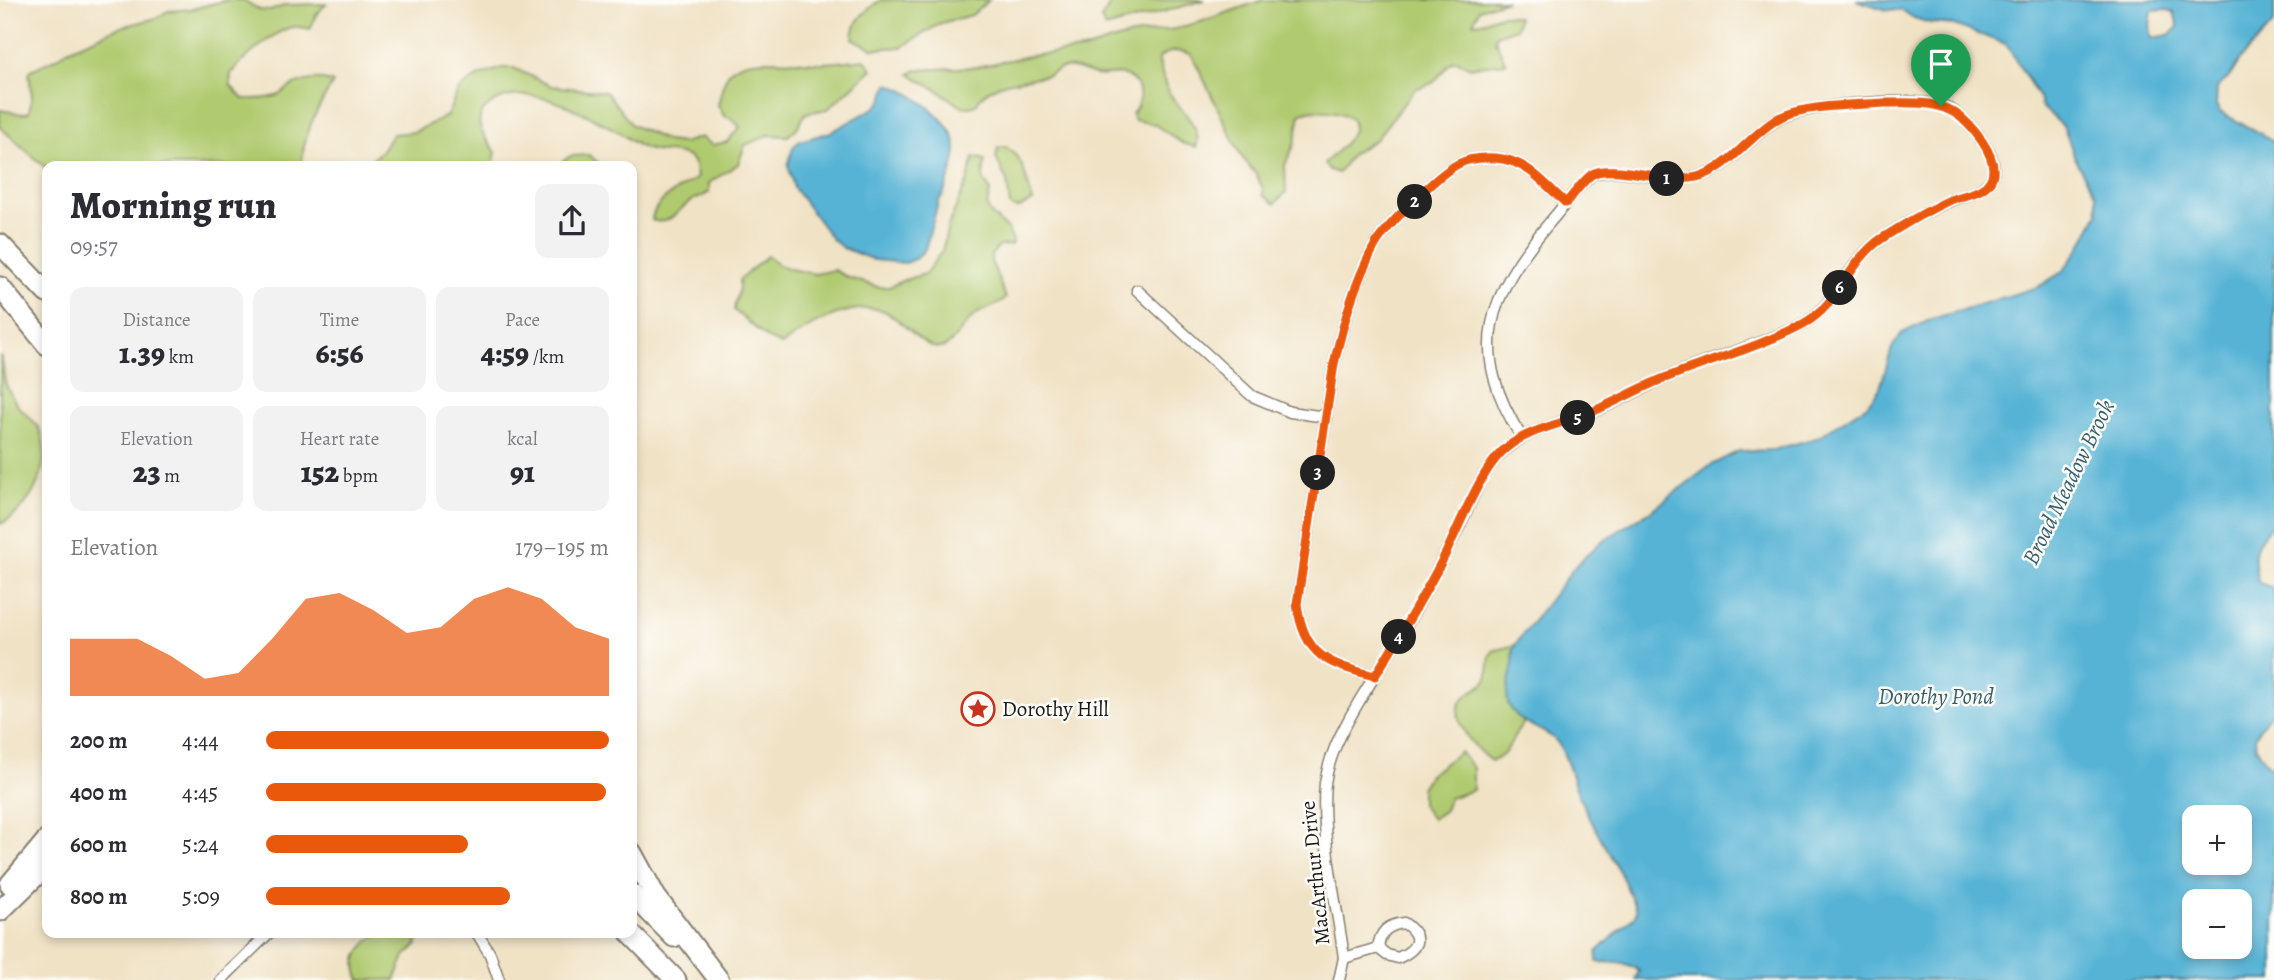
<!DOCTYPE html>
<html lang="en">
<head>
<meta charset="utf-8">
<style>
	:root { --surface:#fff; --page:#f2f2f3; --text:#2b2b33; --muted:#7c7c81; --accent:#ea580c }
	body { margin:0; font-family:Alegreya,serif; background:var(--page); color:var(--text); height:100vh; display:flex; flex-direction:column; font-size:26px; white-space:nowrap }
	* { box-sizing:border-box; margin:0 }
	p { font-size:23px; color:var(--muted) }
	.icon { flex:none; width:38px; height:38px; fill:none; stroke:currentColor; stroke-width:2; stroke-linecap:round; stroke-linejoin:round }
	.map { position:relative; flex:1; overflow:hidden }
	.sheet { position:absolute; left:42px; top:161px; width:595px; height:777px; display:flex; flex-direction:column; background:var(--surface); border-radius:14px; box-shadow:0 4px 10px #0003 }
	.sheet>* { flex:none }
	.controls { position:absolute; left:2182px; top:805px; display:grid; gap:14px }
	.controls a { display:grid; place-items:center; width:70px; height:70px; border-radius:14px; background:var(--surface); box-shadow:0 4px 10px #0003; font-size:35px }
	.pin { position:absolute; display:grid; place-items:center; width:60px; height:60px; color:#fff; margin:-72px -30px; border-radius:50% 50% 50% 0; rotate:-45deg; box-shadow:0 0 7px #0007 }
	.pin .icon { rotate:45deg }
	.km { position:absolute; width:35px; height:35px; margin:-18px; border-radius:50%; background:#222; color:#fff; font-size:19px; line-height:35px; text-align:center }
	.round { display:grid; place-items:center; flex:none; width:74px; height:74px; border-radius:14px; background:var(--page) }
	.head { display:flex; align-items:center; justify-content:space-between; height:119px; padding:0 28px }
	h1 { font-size:38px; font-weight:800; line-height:52px }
	.stats { display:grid; grid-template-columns:repeat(3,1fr); gap:10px; height:119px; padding:7px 28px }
	.stats div { display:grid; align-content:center; border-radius:14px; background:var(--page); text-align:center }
	.stats b { font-size:30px; font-weight:800 }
	.stats small { font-size:19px; font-weight:400 }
	.stats p { font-size:19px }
	.chart { height:196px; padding:14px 28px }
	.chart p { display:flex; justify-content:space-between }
	.chart svg { width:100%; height:126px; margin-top:7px; fill:var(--accent); opacity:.7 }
	ul { padding:0 28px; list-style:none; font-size:23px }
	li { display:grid; grid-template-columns:112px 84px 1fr; align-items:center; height:52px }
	li i { height:18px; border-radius:9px; background:var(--accent) }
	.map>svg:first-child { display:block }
	.green { fill:#b0ca70; stroke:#667346; stroke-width:2 }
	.water { fill:#57b3d5; stroke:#3a6878; stroke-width:2; fill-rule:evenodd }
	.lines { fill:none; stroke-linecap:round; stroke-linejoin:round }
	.street-casing { stroke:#867f70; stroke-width:13 }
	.highway-casing { stroke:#867f70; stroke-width:23 }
	.street { stroke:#fff; stroke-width:10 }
	.highway { stroke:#fff; stroke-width:19 }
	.route-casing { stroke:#fff; stroke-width:14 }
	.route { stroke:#ea580c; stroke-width:9 }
	.labels { text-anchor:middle; stroke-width:5; stroke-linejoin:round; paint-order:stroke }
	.poi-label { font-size:21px; fill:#1c1c1c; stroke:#fdfcf7; text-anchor:start }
	.street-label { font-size:21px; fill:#1c1c1c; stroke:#fdfcf7 }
	.water-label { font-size:23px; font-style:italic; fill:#37606f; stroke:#fdfcf7 }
</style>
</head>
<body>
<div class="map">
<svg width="2274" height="980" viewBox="0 0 2274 980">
	<rect width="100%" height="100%" fill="#fdfcf7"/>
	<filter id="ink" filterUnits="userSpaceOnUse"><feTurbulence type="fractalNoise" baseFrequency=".0143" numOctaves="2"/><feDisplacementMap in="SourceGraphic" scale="14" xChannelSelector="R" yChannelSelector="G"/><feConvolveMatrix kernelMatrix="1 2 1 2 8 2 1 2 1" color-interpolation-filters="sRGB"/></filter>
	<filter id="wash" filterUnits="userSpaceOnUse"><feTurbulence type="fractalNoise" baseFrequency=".00686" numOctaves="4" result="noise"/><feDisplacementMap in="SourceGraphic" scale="28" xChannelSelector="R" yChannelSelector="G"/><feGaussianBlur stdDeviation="1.57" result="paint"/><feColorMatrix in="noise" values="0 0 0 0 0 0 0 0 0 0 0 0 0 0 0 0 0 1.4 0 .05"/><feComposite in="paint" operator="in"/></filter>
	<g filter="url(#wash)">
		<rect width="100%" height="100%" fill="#f0e2c5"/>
		<g class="green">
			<path d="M 227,0 L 243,0 L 260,10 L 270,11 L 286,5 L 326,4 L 316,15 L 310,29 C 305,28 298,26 293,27 C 276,29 242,61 231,73 L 230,85 L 243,99 C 254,99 265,100 276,96 C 282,95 285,90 290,87 C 303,80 319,77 333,83 C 317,109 302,135 302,166 L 47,166 L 47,169 L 0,127 L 0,110 L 23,114 L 29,112 L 32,97 L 29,73 L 31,70 L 59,57 L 67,50 L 118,28 L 156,18 L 168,11 L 192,9 Z"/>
			<path d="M 880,0 L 989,0 L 972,15 L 941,23 L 902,47 L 874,49 L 853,39 C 854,18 865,12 880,0 Z"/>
			<path d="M 1113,0 L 1205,0 L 1105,28 L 1101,19 Z"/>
			<path d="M 1263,0 L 1507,0 L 1479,9 L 1473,23 C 1492,23 1492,10 1518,17 L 1516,28 L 1496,35 L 1495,40 L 1506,63 L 1469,67 L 1456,60 L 1451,62 L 1433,83 L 1415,89 L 1376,139 L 1352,154 L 1338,173 L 1329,170 L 1324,163 C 1346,145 1376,115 1327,111 C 1317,110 1309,109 1300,114 L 1295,143 L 1285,165 L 1286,192 L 1275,204 L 1263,195 L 1263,189 L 1256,174 L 1241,156 L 1192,55 C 1182,49 1168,50 1159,58 L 1159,62 C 1162,73 1164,85 1170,94 C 1179,109 1204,128 1196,147 L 1182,143 L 1154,124 L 1134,120 L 1132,114 C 1144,101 1142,80 1122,75 C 1113,73 1104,77 1095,75 C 1084,72 1074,66 1063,68 C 1058,69 1053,73 1048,75 C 1026,81 986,80 976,105 C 961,112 952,99 940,92 C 930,85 920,80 910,74 L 917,70 L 976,67 L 1029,56 L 1083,50 L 1127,36 L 1175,29 L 1200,22 Z"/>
			<path d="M 865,59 L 872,69 L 828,109 L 806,113 L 797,128 L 788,136 L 769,135 L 745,145 L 738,164 L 709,183 L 709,192 C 703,198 699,196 693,200 C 678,208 671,227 652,220 C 653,200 682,188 697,178 C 696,170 695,159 686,156 C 673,150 657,154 644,148 C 633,144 626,136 617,131 C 583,112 522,77 487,107 C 470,121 485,138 496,152 L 493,166 L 365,166 L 381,151 L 393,134 L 414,132 L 447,116 L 458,91 L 463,86 L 479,76 L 502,68 L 514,68 L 551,86 L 606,92 L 632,125 L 667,141 L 683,143 L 701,137 L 712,145 L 727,142 L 740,127 L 732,119 L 724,116 L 718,105 C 721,94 723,79 731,70 C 747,53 800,63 821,63 C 836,63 851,60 865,59 Z"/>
			<path d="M 1006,147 C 1026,159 1025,180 1033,201 L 1017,209 L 1010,206 L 1007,181 L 996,158 L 998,148 Z"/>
			<path d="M 589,155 L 602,166 L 557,166 L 570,156 Z"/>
			<path d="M 974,157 L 985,160 L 983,178 L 990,191 L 987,207 L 991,214 L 1007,229 L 1013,240 L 1011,245 L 999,246 L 991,255 L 991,261 L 1006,298 C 998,308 984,307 974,316 C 964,324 956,342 944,347 C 926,355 899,314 881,310 C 848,302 807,326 782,345 L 768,339 L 734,310 C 735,298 741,292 739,280 L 767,256 L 777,264 L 790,269 L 815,274 L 834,270 L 849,278 L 878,287 L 889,287 L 904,280 L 925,274 L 942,251 L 949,223 L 967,182 Z"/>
			<path d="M 0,355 C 5,365 2,377 7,387 C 10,393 14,401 18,406 C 26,415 35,420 40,431 C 54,463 31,511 0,524 Z"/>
			<path d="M 1515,645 C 1512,652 1515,654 1514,661 C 1512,673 1504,694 1509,706 C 1512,711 1520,718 1524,723 C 1511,735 1511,756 1491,761 C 1476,750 1446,717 1464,698 C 1470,691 1480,688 1485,682 C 1492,673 1485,661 1493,651 Z"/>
			<path d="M 1460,752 L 1473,768 L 1473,790 L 1449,798 L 1445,810 L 1432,819 L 1421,804 L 1421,788 L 1429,775 Z"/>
			<path d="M 379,933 L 418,933 L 417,945 L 405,956 L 395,980 L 360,980 C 349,958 363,945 379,933 Z"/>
		</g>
		<g class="water">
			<path d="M 1856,0 L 2274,0 L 2274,23 L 2242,57 L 2230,76 L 2217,88 L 2216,105 L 2220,112 L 2274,141 L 2274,524 C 2253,542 2251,557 2259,583 L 2274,588 L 2274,709 L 2259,729 L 2255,738 L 2256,747 L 2268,764 L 2274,768 L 2274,980 L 1636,980 L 1639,971 C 1627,960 1611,963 1597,962 L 1597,952 L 1635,916 L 1636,911 C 1623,870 1596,835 1579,796 C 1572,780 1567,755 1557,742 C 1549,730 1522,727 1510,707 C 1501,692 1517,666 1513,650 L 1515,645 L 1576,565 L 1601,542 L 1655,508 L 1711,465 L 1739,451 L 1773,450 L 1816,438 L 1867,405 L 1880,388 L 1892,348 L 1902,333 L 1932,319 L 2038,287 L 2062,272 L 2081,246 L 2098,213 L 2096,194 L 2078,165 L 2063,126 L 2041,106 L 2039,98 L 2006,44 L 1954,25 L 1930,23 L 1914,18 L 1903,11 L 1887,10 ZM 2167,10 L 2174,12 L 2178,27 L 2169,35 L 2152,38 L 2150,25 L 2152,11 ZM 2194,817 L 2240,817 L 2240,863 L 2194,863 ZM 2194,901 L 2240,901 L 2240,947 L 2194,947 Z"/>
			<path d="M 888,84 C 911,90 958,124 956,151 C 955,165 948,181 943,195 L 939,200 L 925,249 L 917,258 L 905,263 L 874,260 L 843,248 L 833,240 L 794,188 L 788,166 L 793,147 L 800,141 L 831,132 L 876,107 L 883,100 Z"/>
		</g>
	</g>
	<g filter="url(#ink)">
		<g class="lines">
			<defs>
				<g id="street">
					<path d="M 1137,290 L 1252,396 L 1290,412 L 1326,417"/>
					<path d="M 1375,676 C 1328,664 1304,657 1297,604 L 1334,364 C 1343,324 1354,284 1374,247 C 1384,228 1438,174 1458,164 C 1473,156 1500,156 1516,163 C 1534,170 1551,190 1566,203"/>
					<path d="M 477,933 L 490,954 L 499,980"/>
					<path d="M 1344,958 L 1378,948 C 1380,931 1388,925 1404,923 C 1424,937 1418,949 1398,958 L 1387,955 L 1378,948"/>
					<path d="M 221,980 L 269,933"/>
					<path d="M 1339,980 L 1344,958 C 1337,904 1320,837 1325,783 C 1327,770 1331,757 1336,745 C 1356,701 1385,662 1409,621 C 1427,591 1442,560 1458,529 C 1471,503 1483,466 1507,448 C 1531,428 1567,422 1595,411 C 1620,401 1643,387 1667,377 C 1711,358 1759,346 1801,325 C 1836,307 1846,266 1876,243 C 1897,227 1922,214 1945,203 C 1959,196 1978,195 1988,183 C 2002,167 1986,146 1976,133 C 1967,123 1959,113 1946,107 C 1919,96 1805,104 1780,118 C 1750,134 1731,169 1696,177 C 1662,185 1627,164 1593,174 C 1577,187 1564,206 1550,222 C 1487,296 1467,351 1522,438"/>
				</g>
				<g id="highway">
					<path d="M 0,244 L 47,293"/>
					<path d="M 0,287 L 47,345"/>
					<path d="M 632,853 L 656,897 L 719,980"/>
					<path d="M 10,884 L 47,840"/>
					<path d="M 632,894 L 674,937"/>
					<path d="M 0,911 L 47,865"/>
					<path d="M 630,933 L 676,980"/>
				</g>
			</defs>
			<use href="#street" class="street-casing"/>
			<use href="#highway" class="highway-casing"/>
			<use href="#street" class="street"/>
			<use href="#highway" class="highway"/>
		</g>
	</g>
	<g class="lines" filter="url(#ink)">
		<defs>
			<path id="route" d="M 1884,103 C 1915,103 1946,99 1968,124 C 1983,140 2009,174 1980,190 C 1971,195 1960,196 1950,200 C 1926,211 1903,225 1881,239 C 1849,261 1839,305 1803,324 C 1762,346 1714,359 1670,376 C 1642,386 1617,402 1589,413 C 1562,424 1529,429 1506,448 C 1481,468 1459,527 1444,557 C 1423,598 1399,637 1375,676 C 1328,664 1304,657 1297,604 L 1334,364 C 1343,324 1354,284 1374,247 C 1384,228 1438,174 1458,164 C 1473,156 1500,156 1516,163 C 1534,170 1551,190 1566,203 C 1574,194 1582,182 1591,175 C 1609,162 1669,184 1697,177 C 1731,168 1749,135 1779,118 C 1803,105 1857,105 1884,103 Z"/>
		</defs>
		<use href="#route" class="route-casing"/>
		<use href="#route" class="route"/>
	</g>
	<defs>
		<symbol id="sight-ring" viewBox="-11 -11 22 22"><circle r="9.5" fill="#fdfcf7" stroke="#c8321e" stroke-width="1.5"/><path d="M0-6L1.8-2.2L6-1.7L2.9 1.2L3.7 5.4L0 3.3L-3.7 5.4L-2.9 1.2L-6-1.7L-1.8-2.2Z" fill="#c8321e"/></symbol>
	</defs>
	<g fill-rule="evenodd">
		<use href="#sight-ring" x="959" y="690" width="38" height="38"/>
	</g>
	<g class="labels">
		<g class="poi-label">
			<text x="1002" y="716">Dorothy Hill</text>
		</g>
		<g class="street-label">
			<text transform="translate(1315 873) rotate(-96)" y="7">MacArthur Drive</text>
		</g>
		<g class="water-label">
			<text transform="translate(2068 482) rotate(-64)" y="8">Broad Meadow Brook</text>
			<text x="1936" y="704">Dorothy Pond</text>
		</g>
	</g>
</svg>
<div class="controls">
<a>+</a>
<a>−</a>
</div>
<div class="pin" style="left:1941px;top:106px;background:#1e9e55"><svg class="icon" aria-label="arrive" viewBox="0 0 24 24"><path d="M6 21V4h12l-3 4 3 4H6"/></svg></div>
<b class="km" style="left:1667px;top:179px">1</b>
<b class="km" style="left:1415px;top:202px">2</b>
<b class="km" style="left:1318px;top:473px">3</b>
<b class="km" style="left:1399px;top:637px">4</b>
<b class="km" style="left:1578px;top:418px">5</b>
<b class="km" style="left:1840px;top:288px">6</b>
<section class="sheet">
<div class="head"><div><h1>Morning run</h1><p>09:57</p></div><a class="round"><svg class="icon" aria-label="share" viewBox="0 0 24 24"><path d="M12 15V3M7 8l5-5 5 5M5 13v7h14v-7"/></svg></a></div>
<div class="stats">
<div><p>Distance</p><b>1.39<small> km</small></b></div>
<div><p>Time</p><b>6:56</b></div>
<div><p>Pace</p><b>4:59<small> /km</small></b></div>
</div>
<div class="stats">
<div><p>Elevation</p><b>23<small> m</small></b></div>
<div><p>Heart rate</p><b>152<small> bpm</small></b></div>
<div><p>kcal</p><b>91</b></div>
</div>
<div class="chart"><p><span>Elevation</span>179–195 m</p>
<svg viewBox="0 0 160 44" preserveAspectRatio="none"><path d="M0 44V24L10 24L20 24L30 30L40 38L50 36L60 24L70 10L80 8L90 14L100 22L110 20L120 10L130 6L140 10L150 20L160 24V44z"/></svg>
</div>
<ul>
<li><b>200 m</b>4:44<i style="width:100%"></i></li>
<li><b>400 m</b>4:45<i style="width:99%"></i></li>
<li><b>600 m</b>5:24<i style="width:59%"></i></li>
<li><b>800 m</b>5:09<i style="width:71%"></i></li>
</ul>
</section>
</div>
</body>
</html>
